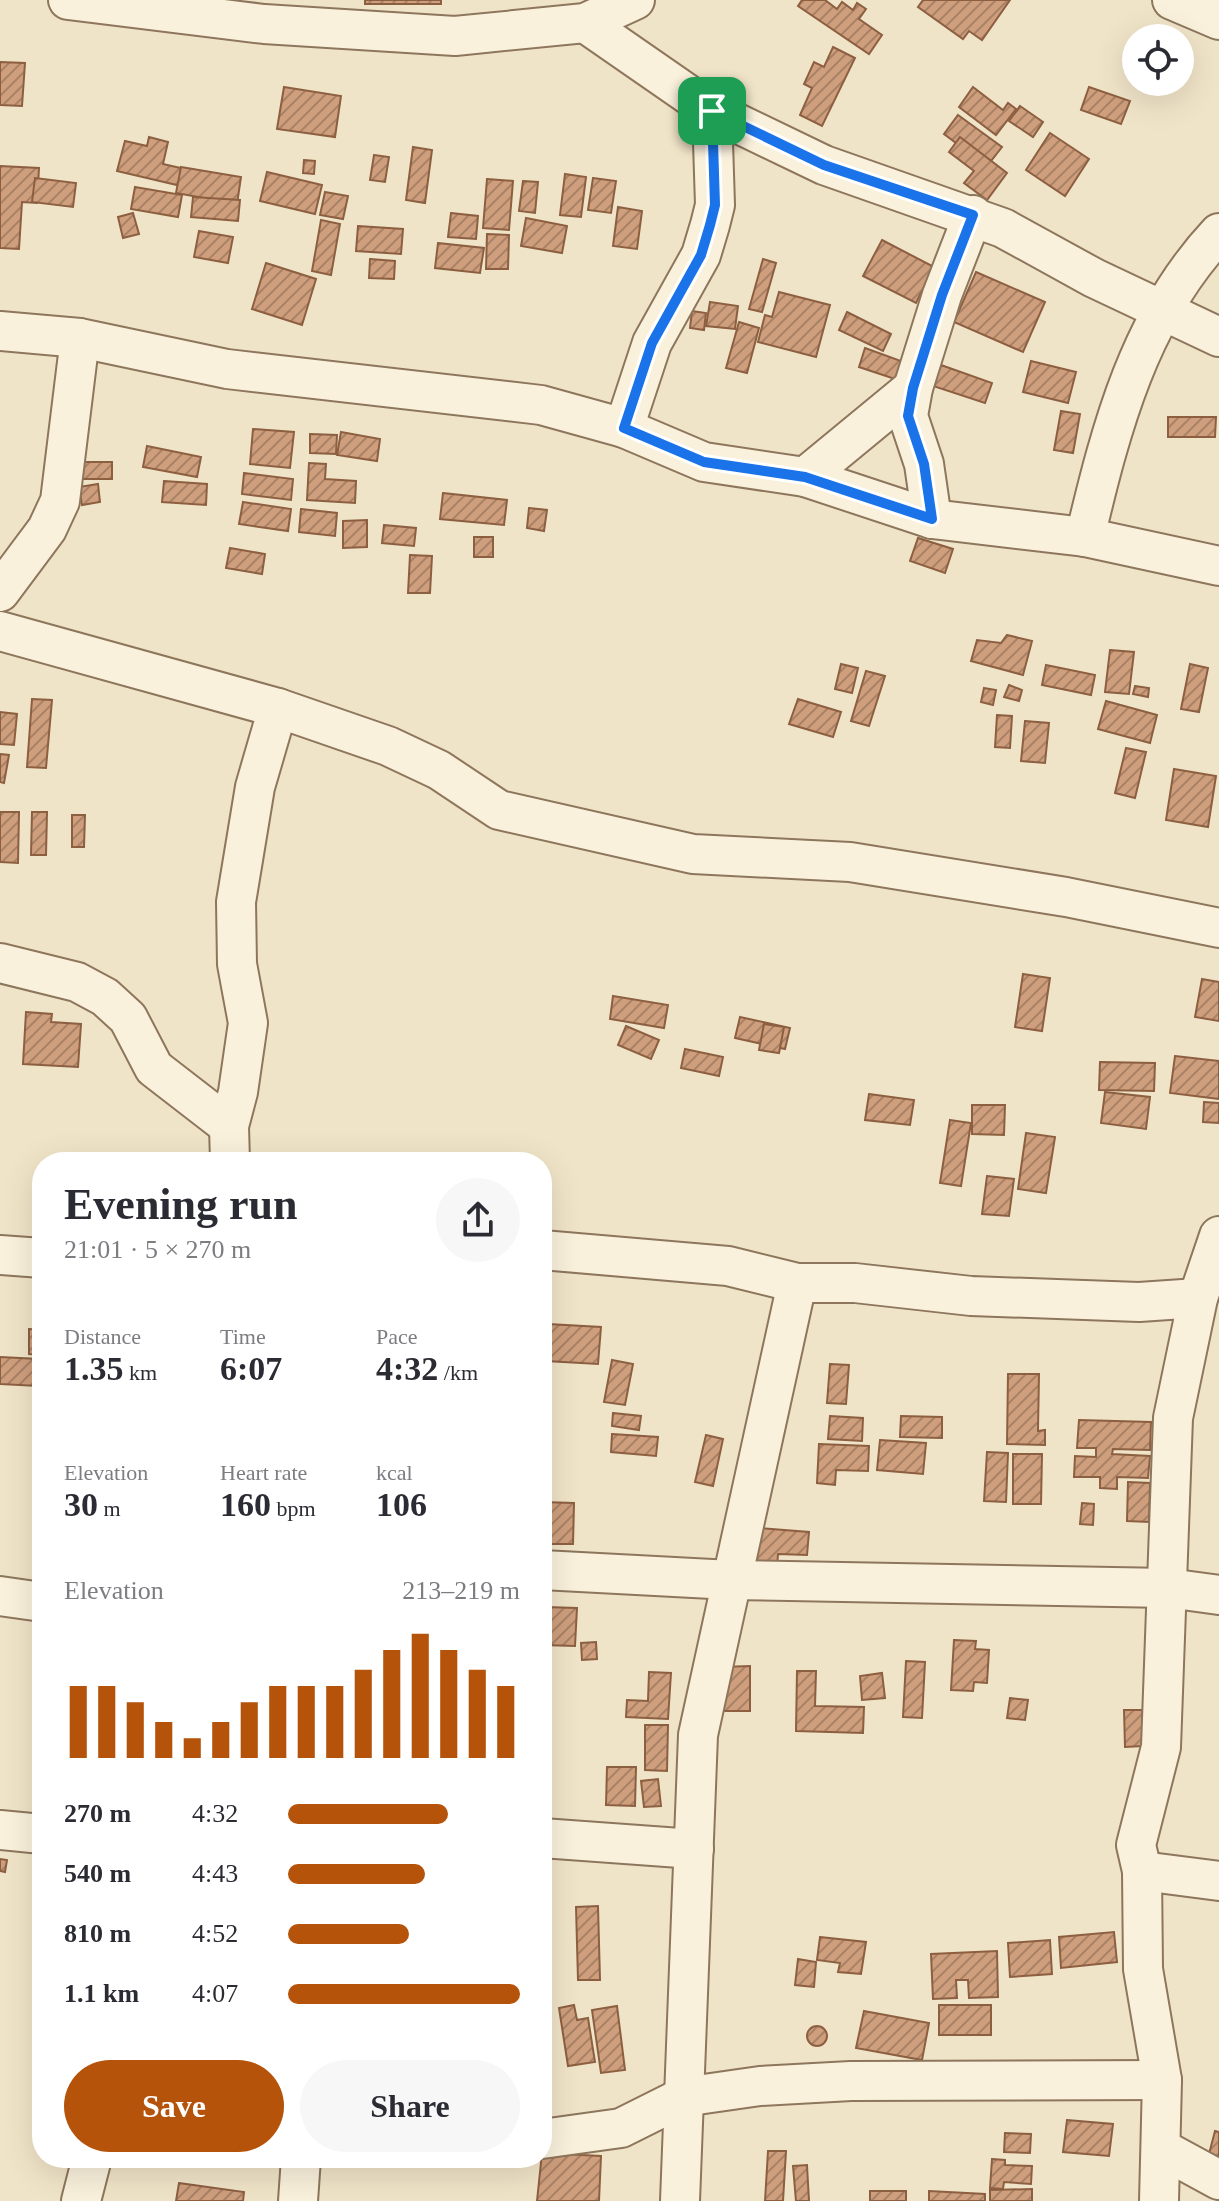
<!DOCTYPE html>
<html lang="en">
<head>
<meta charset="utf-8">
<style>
	:root { --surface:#fff; --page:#f7f7f7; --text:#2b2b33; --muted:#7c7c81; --accent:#b45309 }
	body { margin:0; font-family:Georgia,serif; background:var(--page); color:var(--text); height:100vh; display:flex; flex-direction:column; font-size:30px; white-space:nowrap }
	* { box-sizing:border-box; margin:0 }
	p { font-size:26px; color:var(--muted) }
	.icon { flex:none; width:44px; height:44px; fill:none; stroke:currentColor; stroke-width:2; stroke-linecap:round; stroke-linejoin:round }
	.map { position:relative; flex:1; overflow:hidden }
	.sheet { position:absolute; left:32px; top:1152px; width:520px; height:1016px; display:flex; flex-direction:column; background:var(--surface); border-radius:32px; box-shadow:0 8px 32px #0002 }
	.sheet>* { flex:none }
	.tools { position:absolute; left:1122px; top:24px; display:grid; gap:16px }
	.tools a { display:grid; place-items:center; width:72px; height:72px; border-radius:50%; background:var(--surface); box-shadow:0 8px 32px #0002; font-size:40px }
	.pin { position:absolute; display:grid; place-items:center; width:68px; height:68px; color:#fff; margin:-34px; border-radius:16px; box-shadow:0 4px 12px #0006 }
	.round { display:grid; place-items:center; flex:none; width:84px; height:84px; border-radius:42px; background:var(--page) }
	.headline { display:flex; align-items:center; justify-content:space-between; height:136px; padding:0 32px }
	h1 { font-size:44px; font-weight:700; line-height:60px }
	.figures { display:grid; grid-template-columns:repeat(3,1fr); gap:12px; height:136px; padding:8px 32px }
	.figures div { display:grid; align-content:center }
	.figures b { font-size:34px; font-weight:700 }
	.figures small { font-size:22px; font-weight:400 }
	.figures p { font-size:22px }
	.chart { height:224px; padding:16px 32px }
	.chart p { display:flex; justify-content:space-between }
	.chart svg { width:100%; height:144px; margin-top:8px; stroke:var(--accent); stroke-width:6 }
	.primary-button { display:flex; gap:16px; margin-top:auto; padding:16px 32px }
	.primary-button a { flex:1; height:92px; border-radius:48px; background:var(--accent); color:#fff; font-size:32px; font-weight:700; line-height:92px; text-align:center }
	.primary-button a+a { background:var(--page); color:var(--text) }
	ul { padding:0 32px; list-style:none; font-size:26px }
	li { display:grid; grid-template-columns:128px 96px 1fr; align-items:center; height:60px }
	li i { height:20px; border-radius:10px; background:var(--accent) }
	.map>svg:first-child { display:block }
	.building { fill:url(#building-hatch); stroke:#8d5f41; stroke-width:2 }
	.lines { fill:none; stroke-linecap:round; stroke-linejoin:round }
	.minor-casing { stroke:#8d765c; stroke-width:42 }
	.minor { stroke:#faf1dc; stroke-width:38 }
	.route-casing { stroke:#fff; stroke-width:16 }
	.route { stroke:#1a73e8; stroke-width:10 }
</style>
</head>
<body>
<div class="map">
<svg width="1219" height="2201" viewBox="0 0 1219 2201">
	<defs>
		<pattern id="building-hatch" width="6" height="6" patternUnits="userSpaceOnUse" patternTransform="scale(2)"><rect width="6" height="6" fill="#cf9f7d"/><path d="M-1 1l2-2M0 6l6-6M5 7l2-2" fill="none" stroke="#a98266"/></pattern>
	</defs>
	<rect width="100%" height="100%" fill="#f0e4c8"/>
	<g class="building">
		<rect x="365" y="0" width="76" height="4"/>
		<path d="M 802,0 L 825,0 L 837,9 L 842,2 L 853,10 L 857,3 L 866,9 L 859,19 L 882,35 L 869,54 L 798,6 Z"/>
		<path d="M 923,0 L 1010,0 L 982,40 L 969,31 L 963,39 L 918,7 Z"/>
		<path d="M 833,47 L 855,58 L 822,126 L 800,115 L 812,88 L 804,84 L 814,62 L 824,67 Z"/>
		<path d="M 0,62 L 25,63 L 22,106 L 0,105 Z"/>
		<path d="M 284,87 L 341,96 L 335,137 L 277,129 Z"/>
		<path d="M 973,87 L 1003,110 L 1008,103 L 1016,109 L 996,135 L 959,107 Z"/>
		<path d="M 1089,87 L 1130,101 L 1121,124 L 1081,110 Z"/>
		<path d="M 1020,106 L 1043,122 L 1033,137 L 1009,121 Z"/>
		<path d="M 958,115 L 1002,147 L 987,166 L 944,134 Z"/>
		<path d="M 1050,133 L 1089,159 L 1065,196 L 1026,170 Z"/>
		<path d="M 149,137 L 168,142 L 163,164 L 185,169 L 181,186 L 117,171 L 125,141 L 147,146 Z"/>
		<path d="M 960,137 L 1007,173 L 987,200 L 964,183 L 974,171 L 949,152 Z"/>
		<path d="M 413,147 L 432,150 L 425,203 L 406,200 Z"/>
		<path d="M 374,155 L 389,157 L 385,182 L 370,180 Z"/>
		<path d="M 304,160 L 315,161 L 314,174 L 303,173 Z"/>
		<path d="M 0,166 L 39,168 L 37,203 L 22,202 L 19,249 L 0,248 Z"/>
		<path d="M 181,167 L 241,177 L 237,204 L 176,193 Z"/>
		<path d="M 267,172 L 322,185 L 315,214 L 260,201 Z"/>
		<path d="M 565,174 L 586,177 L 581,217 L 560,215 Z"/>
		<path d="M 35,178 L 76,183 L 73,207 L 32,202 Z"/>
		<path d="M 593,178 L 616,181 L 611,213 L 588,210 Z"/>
		<path d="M 487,179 L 513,181 L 509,230 L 483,228 Z"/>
		<path d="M 523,181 L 538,182 L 535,213 L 519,211 Z"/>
		<path d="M 135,187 L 182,195 L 178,217 L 131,209 Z"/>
		<path d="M 325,192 L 348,196 L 343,219 L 320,215 Z"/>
		<path d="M 193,197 L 240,200 L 238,221 L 191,217 Z"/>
		<path d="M 618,207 L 642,211 L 637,249 L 613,246 Z"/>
		<path d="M 133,213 L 139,234 L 123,238 L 118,217 Z"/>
		<path d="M 451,213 L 478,216 L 476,239 L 448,237 Z"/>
		<path d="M 526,218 L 567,226 L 562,253 L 521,246 Z"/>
		<path d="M 321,220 L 340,224 L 331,275 L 312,271 Z"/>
		<path d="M 358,226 L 403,229 L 401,254 L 356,251 Z"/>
		<path d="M 199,231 L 233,237 L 228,263 L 194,257 Z"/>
		<path d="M 487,234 L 509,235 L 508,269 L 486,269 Z"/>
		<path d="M 882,240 L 934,267 L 916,303 L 863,276 Z"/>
		<path d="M 438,243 L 484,248 L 480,273 L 435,268 Z"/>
		<path d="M 370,259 L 395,261 L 394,279 L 369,278 Z"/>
		<path d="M 763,259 L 776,263 L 762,312 L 749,309 Z"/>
		<path d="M 266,263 L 316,279 L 302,325 L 252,309 Z"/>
		<path d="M 976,272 L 1045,302 L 1023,352 L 954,322 Z"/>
		<path d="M 779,292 L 830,305 L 816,357 L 758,342 L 765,315 L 772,317 Z"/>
		<path d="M 710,302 L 738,306 L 735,329 L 706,326 Z"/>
		<path d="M 692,311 L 706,313 L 704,330 L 690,328 Z"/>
		<path d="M 847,312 L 891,334 L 883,351 L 839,330 Z"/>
		<path d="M 739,322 L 759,328 L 747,373 L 726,368 Z"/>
		<path d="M 865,348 L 901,361 L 895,379 L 859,367 Z"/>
		<path d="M 1031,361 L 1076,372 L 1068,403 L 1023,392 Z"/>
		<path d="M 941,365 L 992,383 L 985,403 L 933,386 Z"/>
		<path d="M 1061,411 L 1080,414 L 1073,453 L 1054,450 Z"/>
		<path d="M 1168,417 L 1216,417 L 1215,437 L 1168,437 Z"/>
		<path d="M 253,429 L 294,432 L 290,468 L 250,464 Z"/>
		<path d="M 341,432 L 380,439 L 377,461 L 337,455 Z"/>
		<path d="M 310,434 L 337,435 L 336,454 L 310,453 Z"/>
		<path d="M 147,446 L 201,457 L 197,477 L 143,467 Z"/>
		<rect x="76" y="462" width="36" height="17"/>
		<path d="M 309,463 L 326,464 L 325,479 L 356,481 L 355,503 L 307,500 Z"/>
		<path d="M 244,473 L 293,479 L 291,500 L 242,494 Z"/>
		<path d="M 164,481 L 207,484 L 206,505 L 162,502 Z"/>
		<path d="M 98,484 L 100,502 L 82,505 L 79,487 Z"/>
		<path d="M 443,493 L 507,500 L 504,525 L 440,519 Z"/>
		<path d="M 243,502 L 291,509 L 288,531 L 239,524 Z"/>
		<path d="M 529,508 L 547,510 L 544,531 L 527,528 Z"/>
		<path d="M 301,509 L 337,513 L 335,536 L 299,532 Z"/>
		<path d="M 367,520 L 367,547 L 343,548 L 343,521 Z"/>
		<path d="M 384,525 L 416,528 L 414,546 L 382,543 Z"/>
		<rect x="474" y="537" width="19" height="20"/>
		<path d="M 918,538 L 953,549 L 945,573 L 910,561 Z"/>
		<path d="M 230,548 L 265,554 L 262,574 L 226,568 Z"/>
		<path d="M 410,555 L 432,556 L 430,593 L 408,593 Z"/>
		<path d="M 1007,635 L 1032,641 L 1023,675 L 971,661 L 977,640 L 1001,643 Z"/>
		<path d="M 1110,650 L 1134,652 L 1129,694 L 1105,692 Z"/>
		<path d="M 841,664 L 858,668 L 852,693 L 835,689 Z"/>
		<path d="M 1190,664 L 1208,668 L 1199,712 L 1181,709 Z"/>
		<path d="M 1046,665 L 1095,675 L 1091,695 L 1042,685 Z"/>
		<path d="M 866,671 L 885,676 L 869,726 L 851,721 Z"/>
		<path d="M 1009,685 L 1022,690 L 1019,701 L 1004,697 Z"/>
		<path d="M 1135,686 L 1149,688 L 1148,697 L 1133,694 Z"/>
		<path d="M 984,688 L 996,690 L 993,705 L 981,702 Z"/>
		<path d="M 32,699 L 52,700 L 46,768 L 27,767 Z"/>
		<path d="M 798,699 L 841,712 L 833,737 L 789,724 Z"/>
		<path d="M 1106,701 L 1157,715 L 1150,743 L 1098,729 Z"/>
		<path d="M 0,712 L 17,714 L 14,745 L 0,744 Z"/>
		<path d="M 997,715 L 1012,716 L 1010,748 L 995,747 Z"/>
		<path d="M 1025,721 L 1049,723 L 1045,763 L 1021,761 Z"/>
		<path d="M 1126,748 L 1146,752 L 1135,798 L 1115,793 Z"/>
		<path d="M 0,754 L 9,755 L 4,783 L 0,782 Z"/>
		<path d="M 1174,769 L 1216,776 L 1208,827 L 1166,820 Z"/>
		<path d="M 0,812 L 19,812 L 18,863 L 0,862 Z"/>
		<path d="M 32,812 L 47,812 L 46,855 L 31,855 Z"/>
		<path d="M 72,815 L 85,815 L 84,847 L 72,847 Z"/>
		<path d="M 1023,974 L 1050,978 L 1042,1031 L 1015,1027 Z"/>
		<path d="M 1202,979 L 1219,982 L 1219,1021 L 1195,1017 Z"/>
		<path d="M 613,996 L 668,1005 L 664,1028 L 610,1019 Z"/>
		<path d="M 26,1012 L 52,1014 L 51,1022 L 81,1024 L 78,1067 L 23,1064 Z"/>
		<path d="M 740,1017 L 790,1028 L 785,1049 L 735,1038 Z"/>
		<path d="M 764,1024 L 784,1027 L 779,1053 L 759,1050 Z"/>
		<path d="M 626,1026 L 659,1040 L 651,1059 L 618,1045 Z"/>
		<path d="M 685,1049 L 723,1057 L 719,1076 L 681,1068 Z"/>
		<path d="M 1175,1056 L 1219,1061 L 1219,1099 L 1170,1093 Z"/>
		<path d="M 1100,1062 L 1155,1063 L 1154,1091 L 1099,1090 Z"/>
		<path d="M 1105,1092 L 1150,1097 L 1146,1129 L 1101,1123 Z"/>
		<path d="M 869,1094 L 914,1100 L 910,1125 L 865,1120 Z"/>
		<path d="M 1204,1102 L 1219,1103 L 1219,1123 L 1203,1122 Z"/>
		<path d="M 972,1105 L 1005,1105 L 1004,1135 L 972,1134 Z"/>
		<path d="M 950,1120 L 971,1123 L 961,1186 L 940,1183 Z"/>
		<path d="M 1026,1133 L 1055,1137 L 1046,1193 L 1018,1189 Z"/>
		<path d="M 360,1154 L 426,1162 L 360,1162 Z"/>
		<path d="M 987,1176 L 1014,1179 L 1009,1216 L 982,1214 Z"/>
		<path d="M 548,1324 L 601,1327 L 598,1364 L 546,1361 Z"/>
		<path d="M 29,1329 L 42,1330 L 42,1355 L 29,1354 Z"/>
		<path d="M 0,1357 L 39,1359 L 38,1386 L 0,1384 Z"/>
		<path d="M 612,1360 L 633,1364 L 625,1405 L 604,1402 Z"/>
		<path d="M 830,1364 L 849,1365 L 846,1404 L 827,1403 Z"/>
		<path d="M 1008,1374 L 1039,1374 L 1038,1431 L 1045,1430 L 1045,1445 L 1007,1444 Z"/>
		<path d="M 613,1413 L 641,1416 L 639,1430 L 612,1426 Z"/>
		<path d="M 830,1416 L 863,1418 L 862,1441 L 828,1439 Z"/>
		<path d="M 901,1416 L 942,1417 L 942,1438 L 900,1437 Z"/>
		<path d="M 1079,1420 L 1151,1422 L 1150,1450 L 1113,1449 L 1112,1454 L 1150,1456 L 1148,1478 L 1117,1477 L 1117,1489 L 1100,1488 L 1100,1477 L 1074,1477 L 1075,1456 L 1096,1457 L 1096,1448 L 1077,1448 Z"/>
		<path d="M 612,1434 L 658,1437 L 656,1456 L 611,1452 Z"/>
		<path d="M 706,1435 L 723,1439 L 713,1486 L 695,1482 Z"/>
		<path d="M 880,1440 L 926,1443 L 923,1474 L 877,1470 Z"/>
		<path d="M 819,1444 L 869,1446 L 868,1471 L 836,1470 L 835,1485 L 817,1483 Z"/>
		<path d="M 987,1452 L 1008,1453 L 1006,1502 L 984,1501 Z"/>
		<path d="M 1013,1454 L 1042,1454 L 1041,1504 L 1013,1504 Z"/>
		<path d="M 1128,1482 L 1150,1483 L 1149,1522 L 1127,1521 Z"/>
		<path d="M 542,1502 L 574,1503 L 573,1544 L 542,1544 Z"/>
		<path d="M 1082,1503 L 1094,1504 L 1093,1525 L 1080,1524 Z"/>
		<path d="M 758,1528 L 809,1532 L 807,1555 L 778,1554 L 777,1567 L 755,1566 Z"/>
		<path d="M 545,1607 L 577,1608 L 575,1646 L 543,1645 Z"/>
		<path d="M 954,1640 L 976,1641 L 975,1649 L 989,1650 L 987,1683 L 974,1682 L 973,1691 L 951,1690 Z"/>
		<path d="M 596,1642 L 597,1659 L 582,1660 L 581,1643 Z"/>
		<path d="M 906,1661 L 925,1662 L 922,1718 L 903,1717 Z"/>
		<path d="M 750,1666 L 750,1711 L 721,1711 L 721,1667 Z"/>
		<path d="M 797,1671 L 816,1671 L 815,1706 L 864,1707 L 863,1733 L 796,1731 Z"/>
		<path d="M 649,1672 L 671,1673 L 668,1719 L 626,1717 L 627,1700 L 648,1701 Z"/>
		<path d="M 882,1673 L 885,1698 L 862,1700 L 860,1676 Z"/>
		<path d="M 1010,1698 L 1028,1700 L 1025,1720 L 1007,1718 Z"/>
		<path d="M 1124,1710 L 1142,1710 L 1143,1746 L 1125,1747 Z"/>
		<path d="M 645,1725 L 668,1725 L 667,1771 L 645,1770 Z"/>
		<path d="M 607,1767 L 636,1767 L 635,1806 L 606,1805 Z"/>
		<path d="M 658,1779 L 661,1806 L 644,1807 L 641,1781 Z"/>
		<path d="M 0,1859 L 7,1860 L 5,1872 L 0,1871 Z"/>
		<path d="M 598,1906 L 600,1980 L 578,1980 L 576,1907 Z"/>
		<path d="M 1114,1932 L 1117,1962 L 1061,1968 L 1059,1937 Z"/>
		<path d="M 820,1937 L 866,1942 L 861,1974 L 838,1972 L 840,1963 L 817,1960 Z"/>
		<path d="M 1050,1940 L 1052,1974 L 1010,1977 L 1008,1943 Z"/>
		<path d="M 997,1951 L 998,1997 L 969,1998 L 968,1980 L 956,1980 L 957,1998 L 933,1999 L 931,1954 Z"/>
		<path d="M 798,1959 L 816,1962 L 814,1987 L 795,1985 Z"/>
		<path d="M 574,2005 L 577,2020 L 588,2018 L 595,2062 L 568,2066 L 559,2008 Z"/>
		<rect x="939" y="2005" width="52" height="30"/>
		<path d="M 617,2006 L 625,2070 L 601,2073 L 592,2010 Z"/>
		<path d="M 864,2011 L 929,2023 L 922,2060 L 856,2048 Z"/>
		<circle cx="817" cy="2036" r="10"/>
		<path d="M 1067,2120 L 1113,2124 L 1109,2156 L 1063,2152 Z"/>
		<path d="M 1215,2131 L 1219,2132 L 1219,2157 L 1209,2154 Z"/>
		<path d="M 1005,2133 L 1031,2134 L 1030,2153 L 1004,2152 Z"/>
		<path d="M 768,2151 L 786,2151 L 783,2201 L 765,2201 Z"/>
		<path d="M 542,2153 L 601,2156 L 599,2201 L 537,2201 Z"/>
		<path d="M 992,2159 L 1005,2160 L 1005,2165 L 1032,2166 L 1031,2184 L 1004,2182 L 1003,2189 L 990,2188 Z"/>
		<path d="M 807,2165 L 809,2201 L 796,2201 L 793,2166 Z"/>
		<path d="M 179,2183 L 244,2192 L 243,2201 L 176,2201 Z"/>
		<path d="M 1032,2189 L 1032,2201 L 990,2201 L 990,2190 Z"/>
		<rect x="870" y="2191" width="36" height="10"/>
		<path d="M 929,2191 L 985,2194 L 985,2201 L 929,2201 Z"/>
	</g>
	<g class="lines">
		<defs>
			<g id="minor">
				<path d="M 68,0 L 264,24 L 455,36 L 585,23 L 635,0"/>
				<path d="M 1172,0 L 1219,20"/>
				<path d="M 585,23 L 712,111 L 824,165 L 1003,228 L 1094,278 L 1219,337"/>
				<path d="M 0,331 L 80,338 L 227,369 L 541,405 L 624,428 L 704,462 L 805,477 L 932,519 L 1085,537 L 1219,566"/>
				<path d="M 624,428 L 652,343 L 701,255 L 710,225 L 715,205 L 712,111"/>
				<path d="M 805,477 L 913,388"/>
				<path d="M 932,519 L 924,464 L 908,416 L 913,388 L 942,295 L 973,215"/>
				<path d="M 1085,537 C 1111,428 1139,318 1219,233"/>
				<path d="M 0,592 L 47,529 L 60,501 L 80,338"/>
				<path d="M 0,631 L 278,708 L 255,787 L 236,902 L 237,964 L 248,1023 L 238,1092 L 229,1126 L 230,1162"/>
				<path d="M 278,708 L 388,746 L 439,770 L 499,810 L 693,854 L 850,862 L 1066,897 L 1219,928"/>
				<path d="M 0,963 L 77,982 L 105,997 L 128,1018 L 154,1068 L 229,1126"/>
				<path d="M 542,1250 L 728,1266 L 797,1283 L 855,1283 L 971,1296 L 1139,1302 L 1198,1298"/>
				<path d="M 0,1255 L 42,1258"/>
				<path d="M 542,1570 L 731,1580 L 1168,1588 L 1219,1595"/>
				<path d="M 0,1596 L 42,1602"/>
				<path d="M 0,1830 L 42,1834"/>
				<path d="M 542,1838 L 694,1849"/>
				<path d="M 1142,1871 L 1219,1881"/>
				<path d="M 542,2139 L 621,2128 L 683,2097 L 760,2086 L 851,2081 L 1162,2080"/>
				<path d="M 1162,2149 L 1219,2180"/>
				<path d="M 81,2201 L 92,2158"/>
				<path d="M 298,2201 L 301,2158"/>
				<path d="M 680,2201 L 698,1735 L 797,1283"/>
				<path d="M 1159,2201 L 1162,2080 L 1143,1969 L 1142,1871 L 1136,1845 L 1161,1747 L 1173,1418 L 1198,1298 L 1219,1236"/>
			</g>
		</defs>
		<use href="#minor" class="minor-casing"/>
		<use href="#minor" class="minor"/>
	</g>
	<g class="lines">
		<defs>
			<path id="route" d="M 712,111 L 824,165 L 973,215 L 942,295 L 913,388 L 908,416 L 924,464 L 932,519 L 805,477 L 704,462 L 624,428 L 652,343 L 701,255 L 710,225 L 715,205 Z"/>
		</defs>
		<use href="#route" class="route-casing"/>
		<use href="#route" class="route"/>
	</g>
</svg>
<div class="tools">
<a><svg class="icon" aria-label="locate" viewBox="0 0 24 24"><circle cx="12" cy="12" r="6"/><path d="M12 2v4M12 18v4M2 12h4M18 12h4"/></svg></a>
</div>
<div class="pin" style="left:712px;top:111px;background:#1e9e55"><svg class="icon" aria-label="arrive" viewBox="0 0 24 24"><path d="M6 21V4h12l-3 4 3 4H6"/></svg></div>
<section class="sheet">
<div class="headline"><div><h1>Evening run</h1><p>21:01 · 5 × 270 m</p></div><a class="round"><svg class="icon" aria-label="share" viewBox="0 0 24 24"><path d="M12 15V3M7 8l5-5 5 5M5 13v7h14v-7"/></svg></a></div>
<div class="figures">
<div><p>Distance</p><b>1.35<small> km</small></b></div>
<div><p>Time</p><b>6:07</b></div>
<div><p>Pace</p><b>4:32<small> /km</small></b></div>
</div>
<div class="figures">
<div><p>Elevation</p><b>30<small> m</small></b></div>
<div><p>Heart rate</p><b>160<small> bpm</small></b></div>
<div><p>kcal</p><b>106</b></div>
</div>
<div class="chart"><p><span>Elevation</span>213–219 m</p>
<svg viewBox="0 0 160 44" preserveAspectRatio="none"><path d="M5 44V22M15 44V22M25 44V27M35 44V33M45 44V38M55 44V33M65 44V27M75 44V22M85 44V22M95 44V22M105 44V17M115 44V11M125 44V6M135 44V11M145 44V17M155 44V22"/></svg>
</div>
<ul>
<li><b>270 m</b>4:32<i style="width:69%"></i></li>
<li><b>540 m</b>4:43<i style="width:59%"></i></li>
<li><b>810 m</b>4:52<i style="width:52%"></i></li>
<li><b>1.1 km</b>4:07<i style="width:100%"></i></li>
</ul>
<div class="primary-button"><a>Save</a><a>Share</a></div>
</section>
</div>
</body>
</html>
